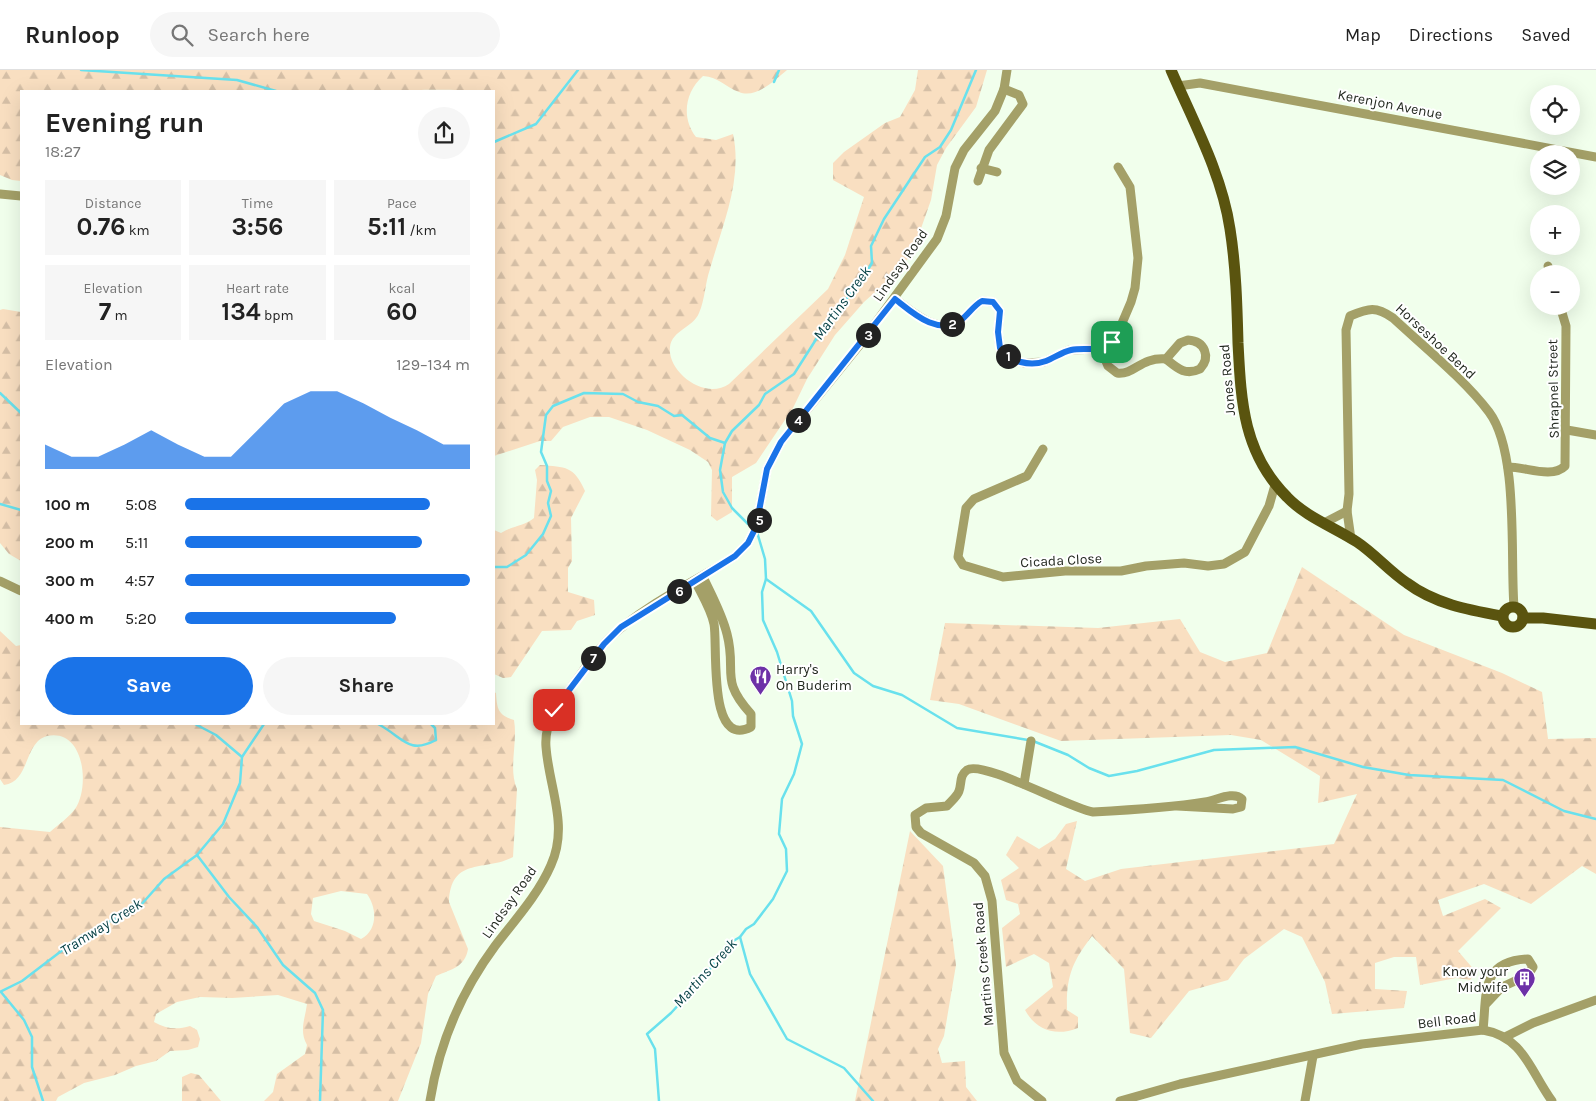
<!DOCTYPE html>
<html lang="en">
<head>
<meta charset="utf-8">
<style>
	:root { --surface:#fff; --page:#f6f6f6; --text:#222; --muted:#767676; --line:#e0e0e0; --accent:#1a73e8 }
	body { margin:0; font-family:Karla,sans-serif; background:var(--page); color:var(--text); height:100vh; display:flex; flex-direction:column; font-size:19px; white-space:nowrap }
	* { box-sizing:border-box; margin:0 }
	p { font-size:16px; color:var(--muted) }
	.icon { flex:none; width:28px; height:28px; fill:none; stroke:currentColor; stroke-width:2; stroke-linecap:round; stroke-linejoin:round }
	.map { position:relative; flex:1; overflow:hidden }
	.sheet { position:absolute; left:20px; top:20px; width:475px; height:635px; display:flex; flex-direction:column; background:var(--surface); border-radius:0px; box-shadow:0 5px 20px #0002 }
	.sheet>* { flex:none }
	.fabs { position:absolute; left:1530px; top:15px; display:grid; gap:10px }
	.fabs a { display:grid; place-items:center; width:50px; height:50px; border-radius:50%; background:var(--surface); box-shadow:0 5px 20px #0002; font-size:25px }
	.pin { position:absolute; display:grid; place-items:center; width:42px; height:42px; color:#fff; margin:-21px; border-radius:10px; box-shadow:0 2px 8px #0006 }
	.km { position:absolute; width:25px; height:25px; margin:-12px; border-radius:50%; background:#222; color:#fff; font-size:14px; line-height:25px; text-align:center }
	.round { display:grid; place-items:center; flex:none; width:52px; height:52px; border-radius:26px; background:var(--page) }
	.head { display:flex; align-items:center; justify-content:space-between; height:85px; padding:0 25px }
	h1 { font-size:28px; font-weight:700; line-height:38px }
	.stats { display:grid; grid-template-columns:repeat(3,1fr); gap:8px; height:85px; padding:5px 25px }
	.stats div { display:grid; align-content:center; border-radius:0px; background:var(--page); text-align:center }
	.stats b { font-size:25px; font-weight:700 }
	.stats small { font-size:14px; font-weight:400 }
	.stats p { font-size:14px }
	.chart { height:140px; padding:10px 25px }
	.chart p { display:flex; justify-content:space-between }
	.chart svg { width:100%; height:90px; margin-top:5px; fill:var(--accent); opacity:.7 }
	.primary-button { display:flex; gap:10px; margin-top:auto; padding:10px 25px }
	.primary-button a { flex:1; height:58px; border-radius:30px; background:var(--accent); color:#fff; font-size:20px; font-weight:700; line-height:58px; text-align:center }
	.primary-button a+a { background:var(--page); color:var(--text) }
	ul { padding:0 25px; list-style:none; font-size:16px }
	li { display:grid; grid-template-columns:80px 60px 1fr; align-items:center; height:38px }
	li i { height:12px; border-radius:6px; background:var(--accent) }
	header { display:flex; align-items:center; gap:30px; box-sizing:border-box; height:70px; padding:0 25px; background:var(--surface); border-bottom:1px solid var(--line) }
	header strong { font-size:24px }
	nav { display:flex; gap:28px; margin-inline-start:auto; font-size:18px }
	.search { width:350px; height:45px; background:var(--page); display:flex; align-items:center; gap:12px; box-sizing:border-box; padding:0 18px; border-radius:28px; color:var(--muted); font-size:19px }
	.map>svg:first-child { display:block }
	.forest { fill:url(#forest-firs); fill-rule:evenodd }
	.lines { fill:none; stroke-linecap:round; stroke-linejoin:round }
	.stream { stroke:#69e1ed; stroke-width:2.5 }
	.minor { stroke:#a4a068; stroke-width:9 }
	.major { stroke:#5a540f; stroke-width:11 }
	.route-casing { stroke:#fff; stroke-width:10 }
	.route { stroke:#1a73e8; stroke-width:6 }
	.labels { text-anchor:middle; stroke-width:4; stroke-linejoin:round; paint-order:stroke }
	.street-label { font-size:14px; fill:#232920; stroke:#fff }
	.poi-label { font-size:14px; fill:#232920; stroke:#fff; text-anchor:start }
	.water-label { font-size:15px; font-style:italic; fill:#033e43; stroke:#fff }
</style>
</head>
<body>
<header>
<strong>Runloop</strong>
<div class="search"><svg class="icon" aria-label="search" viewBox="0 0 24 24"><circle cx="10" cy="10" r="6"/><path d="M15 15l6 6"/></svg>Search here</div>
<nav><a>Map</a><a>Directions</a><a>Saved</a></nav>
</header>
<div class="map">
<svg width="1596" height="1031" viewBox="0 0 1596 1031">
	<defs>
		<pattern id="forest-firs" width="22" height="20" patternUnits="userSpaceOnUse" patternTransform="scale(1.25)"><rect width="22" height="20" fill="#f9dfc1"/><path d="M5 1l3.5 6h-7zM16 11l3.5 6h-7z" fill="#d5bfa6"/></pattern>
	</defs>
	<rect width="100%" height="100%" fill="#f1ffec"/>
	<g class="forest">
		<path d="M 0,0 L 787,0 C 775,10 756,29 739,22 C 725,17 719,7 703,6 C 685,22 681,48 696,67 L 716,70 L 733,64 C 743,110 722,156 710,199 C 705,213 705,230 699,243 C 693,258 672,260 670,277 C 667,302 705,331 729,314 L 828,219 L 845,185 L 864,127 L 833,110 L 833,93 L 844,82 L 885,53 L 900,47 L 915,20 L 918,0 L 987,0 L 976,37 L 946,78 L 937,95 L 931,130 L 912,184 L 893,206 L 864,232 L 835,265 L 807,309 L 793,338 L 756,393 L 732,407 L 732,442 L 717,451 L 711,446 L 712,400 L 708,392 L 690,380 L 647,360 L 609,347 L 590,347 L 563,357 L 551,371 L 540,371 L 494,386 L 494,21 C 481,21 417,18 411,21 L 21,21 L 21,111 L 12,110 L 0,105 Z"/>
		<path d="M 3,239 L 21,242 L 21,491 L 9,484 L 0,473 L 0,240 Z"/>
		<path d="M 540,395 C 566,397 574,396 585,421 L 571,448 L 572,491 L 568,498 L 568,522 L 594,530 L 595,545 L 577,551 L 571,560 L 542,561 L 511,607 L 503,608 L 494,604 L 494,460 L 501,463 C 512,456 524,456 534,448 L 537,410 L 535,400 Z"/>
		<path d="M 1302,497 L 1404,565 L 1502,603 L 1542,622 L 1548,669 L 1596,668 L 1596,804 L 1582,796 L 1531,834 L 1484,814 L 1438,830 L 1443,846 L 1485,829 L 1501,838 L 1458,881 L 1476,902 L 1470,910 L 1456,908 L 1420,915 L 1416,887 L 1394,887 L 1375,893 L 1375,919 L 1407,921 L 1404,938 L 1332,944 L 1325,912 L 1302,867 L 1284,859 L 1244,889 L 1228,910 L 1189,921 L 1151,968 L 1130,963 L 1124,899 L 1092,866 C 1072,892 1066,907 1067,940 L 1078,947 L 1078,958 C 1055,967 1036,960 1025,940 L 1053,917 L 1049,893 L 1034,884 L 1006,897 L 1002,858 L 1020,844 L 1018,834 L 1006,830 L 1001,810 L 1019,798 L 1006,785 L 1017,766 L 1039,779 L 1055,769 L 1066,754 L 1077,751 L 1066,799 L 1085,811 L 1121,799 L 1334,774 L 1357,724 L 1318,733 L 1320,706 L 1261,670 L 1231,665 L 1061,671 L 959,634 L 930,630 L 945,553 L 1098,558 L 1180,549 L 1200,582 L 1225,592 L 1267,583 Z"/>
		<path d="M 0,561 L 16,576 L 21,575 L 21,654 L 494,654 L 494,622 L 496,623 C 497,639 498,645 514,650 C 518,673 508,698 517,719 L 513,787 C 485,802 451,786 449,832 L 468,879 C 465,897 452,899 436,906 L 428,924 L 421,973 L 398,1031 L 264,1031 L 273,1022 L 277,1004 L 305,984 L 307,975 C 299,961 305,949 307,934 L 278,925 L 232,928 L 200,927 L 177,932 L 156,944 L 154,952 C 166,959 177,960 190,956 L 197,960 L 200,969 L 198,977 L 188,980 L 170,981 L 156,991 L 136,996 L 115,1005 L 84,1013 L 58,1027 L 56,1031 L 0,1031 L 0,757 L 50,762 C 58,755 69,747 75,739 C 90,718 85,658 47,666 C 24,672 30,712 4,715 L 0,709 ZM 341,821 L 367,824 C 377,838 378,860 361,869 L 345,861 L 314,851 L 311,844 L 313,828 Z"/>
		<path d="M 910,761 L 943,796 L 956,895 L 944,966 L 938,979 L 942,993 L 965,991 L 966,1017 L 977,1031 L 855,1031 Z"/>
		<path d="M 191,1003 L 199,1005 L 221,1031 L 182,1031 L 182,1007 Z"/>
	</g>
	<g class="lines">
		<g class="stream">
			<path d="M 81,0 L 237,10 L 276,21"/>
			<path d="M 774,12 L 779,0"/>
			<path d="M 494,72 L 536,54 L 578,0"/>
			<path d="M 0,323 L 21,343"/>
			<path d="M 0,434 L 21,440"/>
			<path d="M 748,454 L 732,438 L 723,422 L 720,400 L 725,373 L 732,361 L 759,335 L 765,324 L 794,304 L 822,260 L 862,209 L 872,193 L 871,176 L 884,149 L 925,87 L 940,77 L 951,60 L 976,0"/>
			<path d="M 494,497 L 507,497 L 526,485 L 543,464 L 551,446 L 548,433 L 551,421 L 547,411 L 547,396 L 541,382 L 546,345 L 553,336 L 584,323 L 623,324 L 638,332 L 658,336 L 674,346 L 682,345 L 710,368 L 725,373"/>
			<path d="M 766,509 L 811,541 L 854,603 L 873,616 L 902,625 L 957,658 L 1028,670"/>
			<path d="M 195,654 L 216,665 L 242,687"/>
			<path d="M 378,654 C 403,667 408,685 436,670 L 435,658 L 431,654"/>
			<path d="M 1033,671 L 1068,685 L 1089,698 L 1109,706 L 1137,701 L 1214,680 L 1295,677 L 1363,697 L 1409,705 L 1503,710 L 1564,741 L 1596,749"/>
			<path d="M 197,785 L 229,827 L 257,857 L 283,895 L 315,923 L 323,940 L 320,1031"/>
			<path d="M 740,867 L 750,904 L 787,969 L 844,998 L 873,1031"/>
			<path d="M 0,922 L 22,911 L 81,866 L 140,836 L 164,809 L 197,785 L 223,754 L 240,713 L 242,687 L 264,654"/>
			<path d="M 1,922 L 24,950 L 32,967 L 32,997 L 43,1031"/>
			<path d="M 659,1031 L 655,979 L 647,964 L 671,943 L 705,906 L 728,874 L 740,867 L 746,859 L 754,854 L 773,829 L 787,801 L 786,779 L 779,764 L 782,729 L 794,704 L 802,674 L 793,646 L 792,631 L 777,582 L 763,550 L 762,522 L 766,509 L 765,489 L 757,462"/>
		</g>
		<g class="minor">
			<path d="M 1178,16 L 1200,13 L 1596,87"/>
			<path d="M 981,98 L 997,102"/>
			<path d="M 978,111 L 989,80 L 1023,34 L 1019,25 L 1004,19"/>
			<path d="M 0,124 L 21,126"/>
			<path d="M 1548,196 L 1550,204"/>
			<path d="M 895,229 C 913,242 937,266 961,250 C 969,244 973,236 982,231 L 993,232 L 1000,241 L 998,262 L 1000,278 L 1014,290 L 1024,293 L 1044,292 L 1069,280 L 1101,279 L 1112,272 L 1117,265 L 1131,232 L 1135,218 L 1138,188 L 1130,117 L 1118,97"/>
			<path d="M 1188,270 C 1205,271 1211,287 1200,299 C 1185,306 1177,298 1166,289 L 1180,273 Z"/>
			<path d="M 1101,279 L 1108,296 L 1117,303 C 1135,305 1140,287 1166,289"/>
			<path d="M 1567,360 L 1596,365"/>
			<path d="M 1043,379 L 1027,406 L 974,429 L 966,438 L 958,487 L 963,495 L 1003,507 L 1065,501 L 1121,501 L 1146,496 L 1184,493 L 1208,496 L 1224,494 L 1245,482 L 1269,436 L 1275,415"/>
			<path d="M 1508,397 C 1526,397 1552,409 1565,396 L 1566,256 L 1560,236"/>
			<path d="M 1324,453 L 1347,441"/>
			<path d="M 1351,469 L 1347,441 L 1349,424 L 1346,260 L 1350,246 C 1369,238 1376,236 1393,248 C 1423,276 1465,310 1489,342 C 1519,382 1510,486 1514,537"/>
			<path d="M 0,511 L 21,521"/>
			<path d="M 695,511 C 702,525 711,539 714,554 C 718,574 707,680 751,657 L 751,644 C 719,609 737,602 727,564 C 722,544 712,526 703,507"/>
			<path d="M 1024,714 L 1031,671"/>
			<path d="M 1483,960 C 1487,924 1480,891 1528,889 L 1533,897 L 1528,905 L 1502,917 L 1486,934"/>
			<path d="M 1505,967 L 1533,953 L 1596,930"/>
			<path d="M 430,1031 C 439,974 461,922 495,876 C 515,850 538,825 551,795 C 569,755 549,718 546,677 C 544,652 558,635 572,616 C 585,599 596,580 612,566 C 643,536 698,510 735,486 L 748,473 L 756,457 L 767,399 L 781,372 L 858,277 L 937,169 L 946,146 L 955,98 L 964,80 L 995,41 L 1004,19 L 1007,0"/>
			<path d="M 1042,1031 L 1017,1011 L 1004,983 L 992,831 L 985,806 L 974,793 L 921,763 L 916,757 L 915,745 L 926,738 L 947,736 C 951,731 957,727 959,721 C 962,713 959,706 967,700 C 983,690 1069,738 1093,742 C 1131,740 1168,738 1205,732 C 1217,730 1233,721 1242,729 L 1241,737 L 1233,739 L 1177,736"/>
			<path d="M 1120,1031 L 1180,1014 L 1362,974 L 1483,960 C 1524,967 1530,1001 1552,1031"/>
			<path d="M 1305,1031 L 1313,986"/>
		</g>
		<g class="major">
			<path d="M 1171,0 C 1193,51 1222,104 1230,159 C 1236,197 1237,235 1238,273 C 1241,331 1243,383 1287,427 C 1306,447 1334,457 1357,472 C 1375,484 1389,501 1407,513 C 1435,534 1469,540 1502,546"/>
			<circle cx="1513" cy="547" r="10"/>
			<path d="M 1523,548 L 1543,548 L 1596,554"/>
		</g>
	</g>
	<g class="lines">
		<defs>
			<path id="route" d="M 554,640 L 604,574 L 621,557 L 735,486 L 748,473 L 756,457 L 767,399 L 781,372 L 895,229 C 913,243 937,266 961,250 C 969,244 973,236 982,231 L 993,232 L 1000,241 L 998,262 L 1000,278 C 1010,292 1030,297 1046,291 C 1054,288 1062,282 1071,280 C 1086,277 1097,283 1112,272"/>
		</defs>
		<use href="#route" class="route-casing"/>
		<use href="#route" class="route"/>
	</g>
	<defs>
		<symbol id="restaurant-pin" viewBox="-11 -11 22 30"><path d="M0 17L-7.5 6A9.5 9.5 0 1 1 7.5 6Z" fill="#6d31a7" stroke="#fff"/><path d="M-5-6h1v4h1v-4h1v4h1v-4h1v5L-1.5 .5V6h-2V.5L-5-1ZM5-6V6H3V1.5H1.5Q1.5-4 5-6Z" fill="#fff"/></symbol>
		<symbol id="building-pin" viewBox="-11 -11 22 30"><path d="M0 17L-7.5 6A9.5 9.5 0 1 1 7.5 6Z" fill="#6d31a7" stroke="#fff"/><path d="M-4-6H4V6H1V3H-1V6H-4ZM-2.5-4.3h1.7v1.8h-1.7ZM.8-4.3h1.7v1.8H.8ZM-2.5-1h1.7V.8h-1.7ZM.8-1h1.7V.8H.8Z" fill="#fff"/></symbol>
	</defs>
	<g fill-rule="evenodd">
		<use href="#restaurant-pin" x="748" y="594" width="25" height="34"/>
		<use href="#building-pin" x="1512" y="896" width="25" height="34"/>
	</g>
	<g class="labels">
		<g class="street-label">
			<text transform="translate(1390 34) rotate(11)" y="5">Kerenjon Avenue</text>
			<text transform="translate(900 195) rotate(-55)" y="5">Lindsay Road</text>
			<text transform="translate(1436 271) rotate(43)" y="5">Horseshoe Bend</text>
			<text transform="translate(1227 310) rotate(-95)" y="5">Jones Road</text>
			<text transform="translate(1553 319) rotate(-91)" y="5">Shrapnel Street</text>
			<text transform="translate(1061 490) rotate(-3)" y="5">Cicada Close</text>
			<text transform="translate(509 832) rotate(-55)" y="5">Lindsay Road</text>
			<text transform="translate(983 894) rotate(-95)" y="5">Martins Creek Road</text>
			<text transform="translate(1447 950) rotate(-7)" y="5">Bell Road</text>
		</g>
		<g class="poi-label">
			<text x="776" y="604">Harry's<tspan x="776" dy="16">On Buderim</tspan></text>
			<text x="1508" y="906" text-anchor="end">Know your<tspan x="1508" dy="16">Midwife</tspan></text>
		</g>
		<g class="water-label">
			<text transform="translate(842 233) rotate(-54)" y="5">Martins Creek</text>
			<text transform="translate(101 857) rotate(-32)" y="5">Tramway Creek</text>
			<text transform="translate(705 903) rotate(-48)" y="5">Martins Creek</text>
		</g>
	</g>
</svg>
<div class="fabs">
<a><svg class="icon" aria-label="locate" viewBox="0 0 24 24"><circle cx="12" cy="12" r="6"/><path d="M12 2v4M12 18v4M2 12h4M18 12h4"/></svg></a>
<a><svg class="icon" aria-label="layers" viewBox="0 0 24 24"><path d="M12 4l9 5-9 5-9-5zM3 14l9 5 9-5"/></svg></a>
<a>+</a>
<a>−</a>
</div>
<div class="pin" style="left:1112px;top:272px;background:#1e9e55"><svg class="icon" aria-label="arrive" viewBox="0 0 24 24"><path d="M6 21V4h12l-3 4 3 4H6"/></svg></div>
<div class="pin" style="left:554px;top:640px;background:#d93025"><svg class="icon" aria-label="check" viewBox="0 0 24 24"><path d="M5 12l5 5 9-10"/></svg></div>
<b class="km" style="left:1008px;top:286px">1</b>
<b class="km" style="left:952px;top:254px">2</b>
<b class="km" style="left:868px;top:265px">3</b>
<b class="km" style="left:798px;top:350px">4</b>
<b class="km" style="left:759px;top:450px">5</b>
<b class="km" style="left:679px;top:521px">6</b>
<b class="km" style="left:593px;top:588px">7</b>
<section class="sheet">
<div class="head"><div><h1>Evening run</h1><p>18:27</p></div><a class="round"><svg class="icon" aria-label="share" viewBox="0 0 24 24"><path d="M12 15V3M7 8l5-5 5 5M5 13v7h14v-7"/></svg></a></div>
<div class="stats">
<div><p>Distance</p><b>0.76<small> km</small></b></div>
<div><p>Time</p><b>3:56</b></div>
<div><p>Pace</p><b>5:11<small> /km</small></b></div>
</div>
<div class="stats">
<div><p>Elevation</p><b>7<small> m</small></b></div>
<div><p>Heart rate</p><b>134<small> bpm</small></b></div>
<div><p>kcal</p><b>60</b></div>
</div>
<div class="chart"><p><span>Elevation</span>129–134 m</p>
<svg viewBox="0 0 160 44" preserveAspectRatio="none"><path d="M0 44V32L10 38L20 38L30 32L40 25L50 32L60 38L70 38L80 25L90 12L100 6L110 6L120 12L130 19L140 25L150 32L160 32V44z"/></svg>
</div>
<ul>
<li><b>100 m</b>5:08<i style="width:86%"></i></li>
<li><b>200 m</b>5:11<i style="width:83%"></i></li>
<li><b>300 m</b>4:57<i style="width:100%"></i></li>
<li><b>400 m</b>5:20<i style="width:74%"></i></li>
</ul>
<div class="primary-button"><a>Save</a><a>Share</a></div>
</section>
</div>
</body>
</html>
